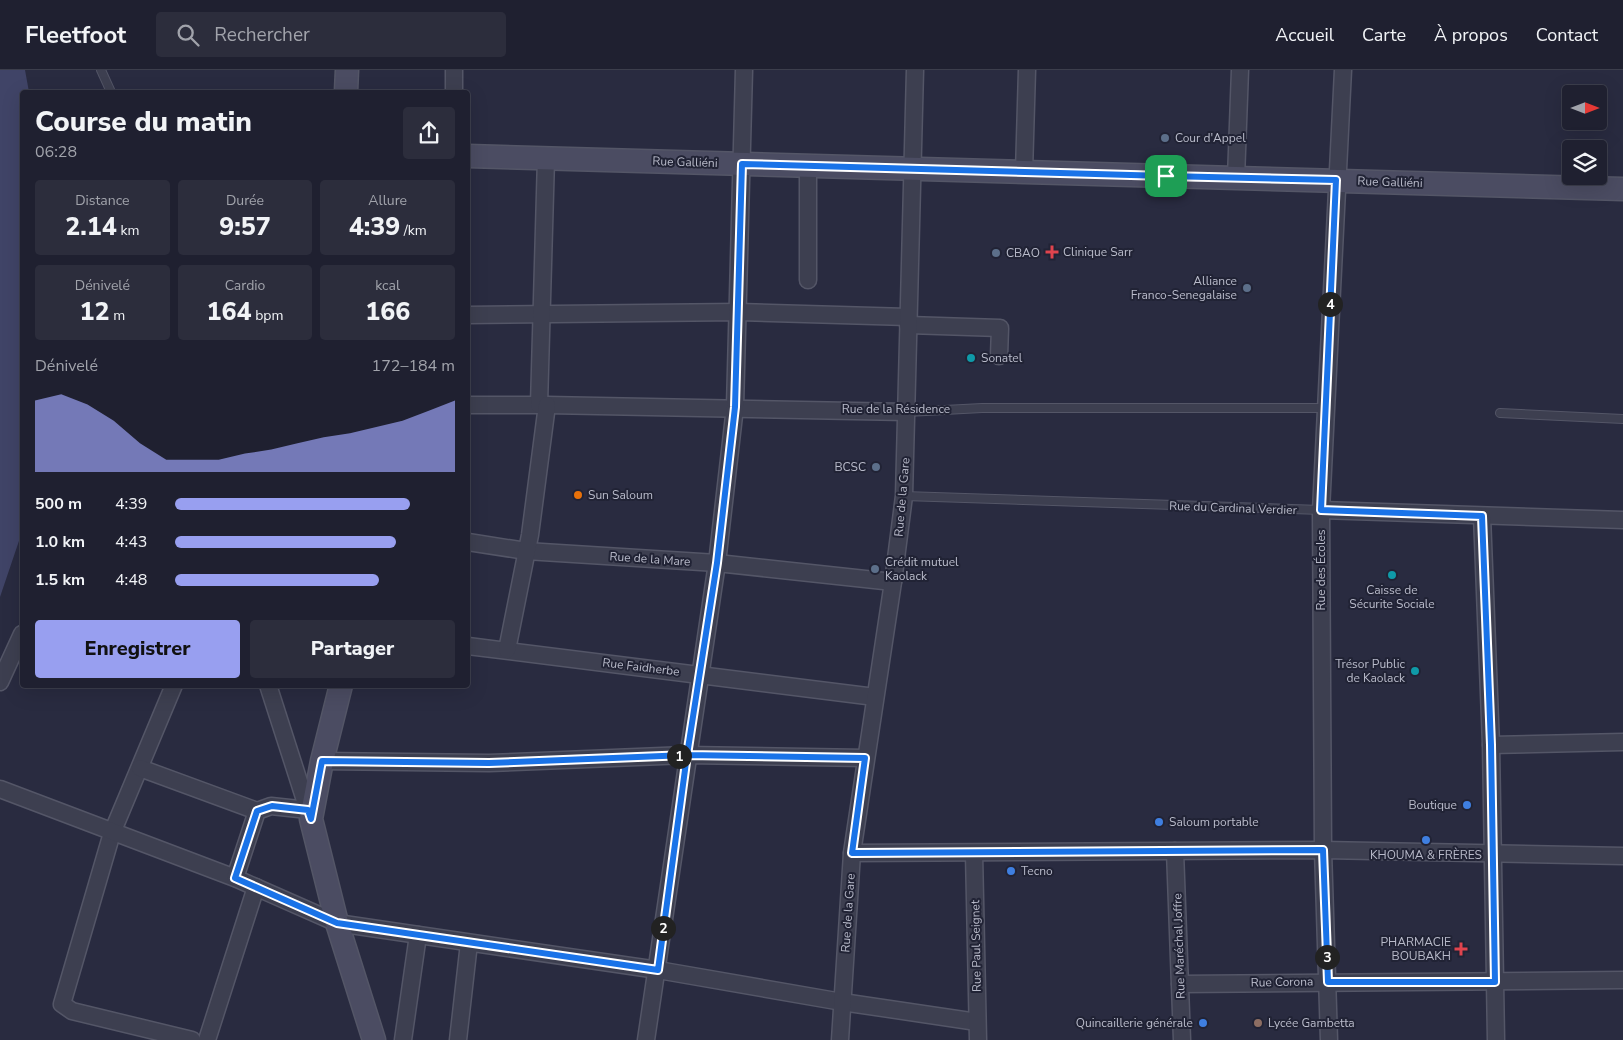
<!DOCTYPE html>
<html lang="fr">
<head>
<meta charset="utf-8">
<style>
	:root { --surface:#1f2030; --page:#2c2d3c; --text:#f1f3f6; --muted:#a1a3ab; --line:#3c3e4c; --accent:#989ff0 }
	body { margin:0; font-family:"Nunito Sans",sans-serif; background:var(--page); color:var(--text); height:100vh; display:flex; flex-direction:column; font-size:19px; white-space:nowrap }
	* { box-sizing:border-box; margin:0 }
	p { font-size:16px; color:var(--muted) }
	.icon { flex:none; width:28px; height:28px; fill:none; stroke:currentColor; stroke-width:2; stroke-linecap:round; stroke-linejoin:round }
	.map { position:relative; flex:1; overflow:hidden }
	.drawer { position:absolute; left:20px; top:20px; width:450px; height:598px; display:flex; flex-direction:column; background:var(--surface); border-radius:5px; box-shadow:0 5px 20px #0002,0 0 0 1px var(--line) }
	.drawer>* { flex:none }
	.needle { width:32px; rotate:90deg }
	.buttons { position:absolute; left:1562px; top:15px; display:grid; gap:10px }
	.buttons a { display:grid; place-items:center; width:45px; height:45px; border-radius:5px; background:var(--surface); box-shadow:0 5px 20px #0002,0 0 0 1px var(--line); font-size:25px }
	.pin { position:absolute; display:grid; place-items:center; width:42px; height:42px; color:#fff; margin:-21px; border-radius:10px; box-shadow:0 2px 8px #0006 }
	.km { position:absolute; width:25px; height:25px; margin:-12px; border-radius:50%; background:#222; color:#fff; font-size:14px; line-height:25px; text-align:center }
	.round { display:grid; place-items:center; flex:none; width:52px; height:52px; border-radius:5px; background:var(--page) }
	.summary { display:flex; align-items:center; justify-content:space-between; height:85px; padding:0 15px }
	h1 { font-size:28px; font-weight:800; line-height:38px }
	.figures { display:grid; grid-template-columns:repeat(3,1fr); gap:8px; height:85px; padding:5px 15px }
	.figures div { display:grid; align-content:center; border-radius:5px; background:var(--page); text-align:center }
	.figures b { font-size:25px; font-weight:800 }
	.figures small { font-size:14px; font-weight:400 }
	.figures p { font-size:14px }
	.chart { height:140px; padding:10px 15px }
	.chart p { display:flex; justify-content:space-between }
	.chart svg { width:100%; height:90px; margin-top:5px; fill:var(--accent); opacity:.7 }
	.primary-button { display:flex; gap:10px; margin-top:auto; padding:10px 15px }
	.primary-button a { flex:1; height:58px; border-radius:5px; background:var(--accent); color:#111; font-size:20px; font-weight:800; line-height:58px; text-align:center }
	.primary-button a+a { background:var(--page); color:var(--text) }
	ul { padding:0 15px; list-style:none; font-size:16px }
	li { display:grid; grid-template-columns:80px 60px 1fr; align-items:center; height:38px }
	li i { height:12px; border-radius:6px; background:var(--accent) }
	header { display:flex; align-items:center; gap:30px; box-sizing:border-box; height:70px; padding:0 25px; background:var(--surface); border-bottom:1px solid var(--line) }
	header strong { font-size:24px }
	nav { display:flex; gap:28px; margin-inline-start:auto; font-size:18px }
	.search { width:350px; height:45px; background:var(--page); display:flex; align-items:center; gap:12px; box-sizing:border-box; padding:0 18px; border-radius:5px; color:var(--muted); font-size:19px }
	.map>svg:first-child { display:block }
	.water { fill:#404467 }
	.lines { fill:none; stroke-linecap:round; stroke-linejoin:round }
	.lane-casing { stroke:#545667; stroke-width:10 }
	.street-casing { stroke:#545667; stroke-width:19 }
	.secondary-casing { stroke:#545667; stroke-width:25 }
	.lane { stroke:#3d3f50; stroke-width:8 }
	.street { stroke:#3d3f50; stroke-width:16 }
	.secondary { stroke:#4b4c62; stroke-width:22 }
	.route-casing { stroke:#fff; stroke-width:10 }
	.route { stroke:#1a73e8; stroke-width:6 }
	.service-dot { fill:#5c6f8a; stroke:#212335; stroke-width:2 }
	.health-dot { fill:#e0444e; stroke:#212335; stroke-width:2 }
	.culture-dot { fill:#0f9aa8; stroke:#212335; stroke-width:2 }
	.food-dot { fill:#e8710a; stroke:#212335; stroke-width:2 }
	.shop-dot { fill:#3f7fe0; stroke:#212335; stroke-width:2 }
	.education-dot { fill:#8d6e63; stroke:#212335; stroke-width:2 }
	.labels { text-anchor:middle; stroke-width:4; stroke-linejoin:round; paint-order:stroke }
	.poi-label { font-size:12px; fill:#b9bbca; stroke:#212335; text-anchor:start }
	.street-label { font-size:12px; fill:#b9bbca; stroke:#212335 }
</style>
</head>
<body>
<header>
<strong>Fleetfoot</strong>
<div class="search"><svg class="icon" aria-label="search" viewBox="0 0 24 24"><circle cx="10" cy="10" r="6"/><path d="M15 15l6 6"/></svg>Rechercher</div>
<nav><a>Accueil</a><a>Carte</a><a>À propos</a><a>Contact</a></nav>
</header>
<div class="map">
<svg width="1623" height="970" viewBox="0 0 1623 970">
	<rect width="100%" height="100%" fill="#292b40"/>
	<path class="water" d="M 0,0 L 25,0 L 29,22 L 22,22 L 22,462 L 0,527 Z"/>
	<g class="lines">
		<defs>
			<g id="lane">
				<path d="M 101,0 L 111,22"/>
				<path d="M 907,342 L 982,338 L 1325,338"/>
				<path d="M 1500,343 L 1623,349"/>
				<path d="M 904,426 L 1321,440"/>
			</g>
			<g id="street">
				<path d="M 454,22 L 454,0"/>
				<path d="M 1024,102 L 1027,0"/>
				<path d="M 1236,108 L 1240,0"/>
				<path d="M 808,210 L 808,95"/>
				<path d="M 468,245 L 739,242 L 908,247"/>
				<path d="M 908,255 L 1000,258 L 999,286"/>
				<path d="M 468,335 L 547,335 L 907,342"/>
				<path d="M 539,335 L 546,88"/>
				<path d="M 1321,440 L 1623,450"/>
				<path d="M 1482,446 L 1491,675 L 1496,970"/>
				<path d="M 468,472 L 526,481 L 717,493 L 893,512"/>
				<path d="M 468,576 L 875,627"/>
				<path d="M 507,580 L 530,465 L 547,335"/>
				<path d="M 0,612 L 22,564"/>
				<path d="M 174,615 L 112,763 L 62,934 L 72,941 L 192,970"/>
				<path d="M 268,615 L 311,749"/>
				<path d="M 1491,675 L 1623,672"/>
				<path d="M 322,691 L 489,693 L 687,685 L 865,688"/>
				<path d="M 140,698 L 257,741"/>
				<path d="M 0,719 L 235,808 L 337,853 L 658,900 L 842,932 L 977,952"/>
				<path d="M 1175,781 L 1182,970"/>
				<path d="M 852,783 L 1323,780 L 1623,786"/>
				<path d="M 974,783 L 978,970"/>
				<path d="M 235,808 L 257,741 L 271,736 L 308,740"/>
				<path d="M 1180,914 L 1623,910"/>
				<path d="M 207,970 L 256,817"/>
				<path d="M 403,970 L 418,865"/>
				<path d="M 458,970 L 469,873"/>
				<path d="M 646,970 L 717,493 L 735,337 L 744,0"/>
				<path d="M 840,970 L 852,783 L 893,512 L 904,426 L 915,0"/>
				<path d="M 1329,970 L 1323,780 L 1321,440 L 1343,0"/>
			</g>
			<g id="secondary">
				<path d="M 346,22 L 347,0"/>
				<path d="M 468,86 L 1623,119"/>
				<path d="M 341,615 L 322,691 L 311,749 L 337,853 L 374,970"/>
			</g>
		</defs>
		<use href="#lane" class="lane-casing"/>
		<use href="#street" class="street-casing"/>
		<use href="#secondary" class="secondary-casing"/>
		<use href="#lane" class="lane"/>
		<use href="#street" class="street"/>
		<use href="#secondary" class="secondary"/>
	</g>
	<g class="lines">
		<defs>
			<path id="route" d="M 1166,106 L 742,94 L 735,337 L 717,493 L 687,685 L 489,693 L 322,691 L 311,749 L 308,740 L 272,736 L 257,741 L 235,808 L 337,853 L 658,900 L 687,685 L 865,688 L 852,783 L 1323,780 L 1328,912 L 1495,912 L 1491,675 L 1482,446 L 1321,440 L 1336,110 L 1166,106"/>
		</defs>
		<use href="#route" class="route-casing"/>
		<use href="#route" class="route"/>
	</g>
	<g class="service-dot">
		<circle cx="1165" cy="68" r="5"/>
		<circle cx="996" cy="183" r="5"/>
		<circle cx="1247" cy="218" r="5"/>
		<circle cx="876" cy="397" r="5"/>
		<circle cx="875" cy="499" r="5"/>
	</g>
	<g class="health-dot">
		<path d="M1049.5 174.5h5v5h5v5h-5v5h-5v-5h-5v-5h5z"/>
		<path d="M1458.5 871.5h5v5h5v5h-5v5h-5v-5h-5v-5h5z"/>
	</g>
	<g class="culture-dot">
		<circle cx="971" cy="288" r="5"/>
		<circle cx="1392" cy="505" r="5"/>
		<circle cx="1415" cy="601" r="5"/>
	</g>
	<circle class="food-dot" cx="578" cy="425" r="5"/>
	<g class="shop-dot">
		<circle cx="1467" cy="735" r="5"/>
		<circle cx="1159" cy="752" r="5"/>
		<circle cx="1426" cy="770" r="5"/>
		<circle cx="1011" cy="801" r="5"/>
		<circle cx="1203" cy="953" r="5"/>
	</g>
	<circle class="education-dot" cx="1258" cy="953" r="5"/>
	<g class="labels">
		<g class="poi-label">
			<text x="1175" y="72">Cour d'Appel</text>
			<text x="1063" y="186">Clinique Sarr</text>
			<text x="1006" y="187">CBAO</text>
			<text x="1237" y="215" text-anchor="end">Alliance<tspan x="1237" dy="14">Franco-Senegalaise</tspan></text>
			<text x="981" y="292">Sonatel</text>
			<text x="866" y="401" text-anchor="end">BCSC</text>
			<text x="588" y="429">Sun Saloum</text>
			<text x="885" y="496">Crédit mutuel<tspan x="885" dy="14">Kaolack</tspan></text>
			<text x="1392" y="524" text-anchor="middle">Caisse de<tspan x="1392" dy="14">Sécurite Sociale</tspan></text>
			<text x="1405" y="598" text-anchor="end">Trésor Public<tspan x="1405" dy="14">de Kaolack</tspan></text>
			<text x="1457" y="739" text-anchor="end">Boutique</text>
			<text x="1169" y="756">Saloum portable</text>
			<text x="1426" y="789" text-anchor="middle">KHOUMA &amp; FRÈRES</text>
			<text x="1021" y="805">Tecno</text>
			<text x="1451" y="876" text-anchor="end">PHARMACIE<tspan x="1451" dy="14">BOUBAKH</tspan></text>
			<text x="1193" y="957" text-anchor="end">Quincaillerie générale</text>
			<text x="1268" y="957">Lycée Gambetta</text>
		</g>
		<g class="street-label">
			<text transform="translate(685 92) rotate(2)" y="4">Rue Galliéni</text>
			<text transform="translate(1390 112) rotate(2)" y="4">Rue Galliéni</text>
			<text x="896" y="343">Rue de la Résidence</text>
			<text transform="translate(902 427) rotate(-85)" y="4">Rue de la Gare</text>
			<text transform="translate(1233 438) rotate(2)" y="4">Rue du Cardinal Verdier</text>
			<text transform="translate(650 489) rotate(4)" y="4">Rue de la Mare</text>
			<text transform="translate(1321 500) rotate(-90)" y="4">Rue des Écoles</text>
			<text transform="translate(641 597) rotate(7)" y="4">Rue Faidherbe</text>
			<text transform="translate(848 843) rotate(-86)" y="4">Rue de la Gare</text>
			<text transform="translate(976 876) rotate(-91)" y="4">Rue Paul Seignet</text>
			<text transform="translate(1179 876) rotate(-92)" y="4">Rue Maréchal Joffre</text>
			<text transform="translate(1282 912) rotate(-1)" y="4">Rue Corona</text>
		</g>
	</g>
</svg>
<div class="buttons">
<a><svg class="needle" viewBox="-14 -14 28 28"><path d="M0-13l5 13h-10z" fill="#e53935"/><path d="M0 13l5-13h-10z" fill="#a1a3ab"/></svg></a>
<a><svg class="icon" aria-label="layers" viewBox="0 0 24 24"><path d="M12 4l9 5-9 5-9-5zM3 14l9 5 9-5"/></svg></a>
</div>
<div class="pin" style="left:1166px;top:106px;background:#1e9e55"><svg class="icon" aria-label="arrive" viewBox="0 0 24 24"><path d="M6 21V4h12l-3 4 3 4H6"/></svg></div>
<b class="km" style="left:679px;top:686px">1</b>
<b class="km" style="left:663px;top:858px">2</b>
<b class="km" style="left:1327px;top:887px">3</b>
<b class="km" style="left:1330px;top:234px">4</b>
<section class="drawer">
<div class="summary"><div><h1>Course du matin</h1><p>06:28</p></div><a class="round"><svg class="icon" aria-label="share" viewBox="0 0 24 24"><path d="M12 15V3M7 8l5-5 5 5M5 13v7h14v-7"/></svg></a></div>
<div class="figures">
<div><p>Distance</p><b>2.14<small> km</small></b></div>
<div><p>Durée</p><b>9:57</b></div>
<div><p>Allure</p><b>4:39<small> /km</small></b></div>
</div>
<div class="figures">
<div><p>Dénivelé</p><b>12<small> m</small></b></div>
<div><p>Cardio</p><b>164<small> bpm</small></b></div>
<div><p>kcal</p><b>166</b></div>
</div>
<div class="chart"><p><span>Dénivelé</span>172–184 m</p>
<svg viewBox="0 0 160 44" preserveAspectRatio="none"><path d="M0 44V9L10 6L20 11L30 19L40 30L50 38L60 38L70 38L80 35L90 33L100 30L110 27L120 25L130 22L140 19L150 14L160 9V44z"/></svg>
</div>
<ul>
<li><b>500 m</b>4:39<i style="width:84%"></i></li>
<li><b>1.0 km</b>4:43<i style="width:79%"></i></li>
<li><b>1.5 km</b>4:48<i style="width:73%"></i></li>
</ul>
<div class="primary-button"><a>Enregistrer</a><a>Partager</a></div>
</section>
</div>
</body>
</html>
